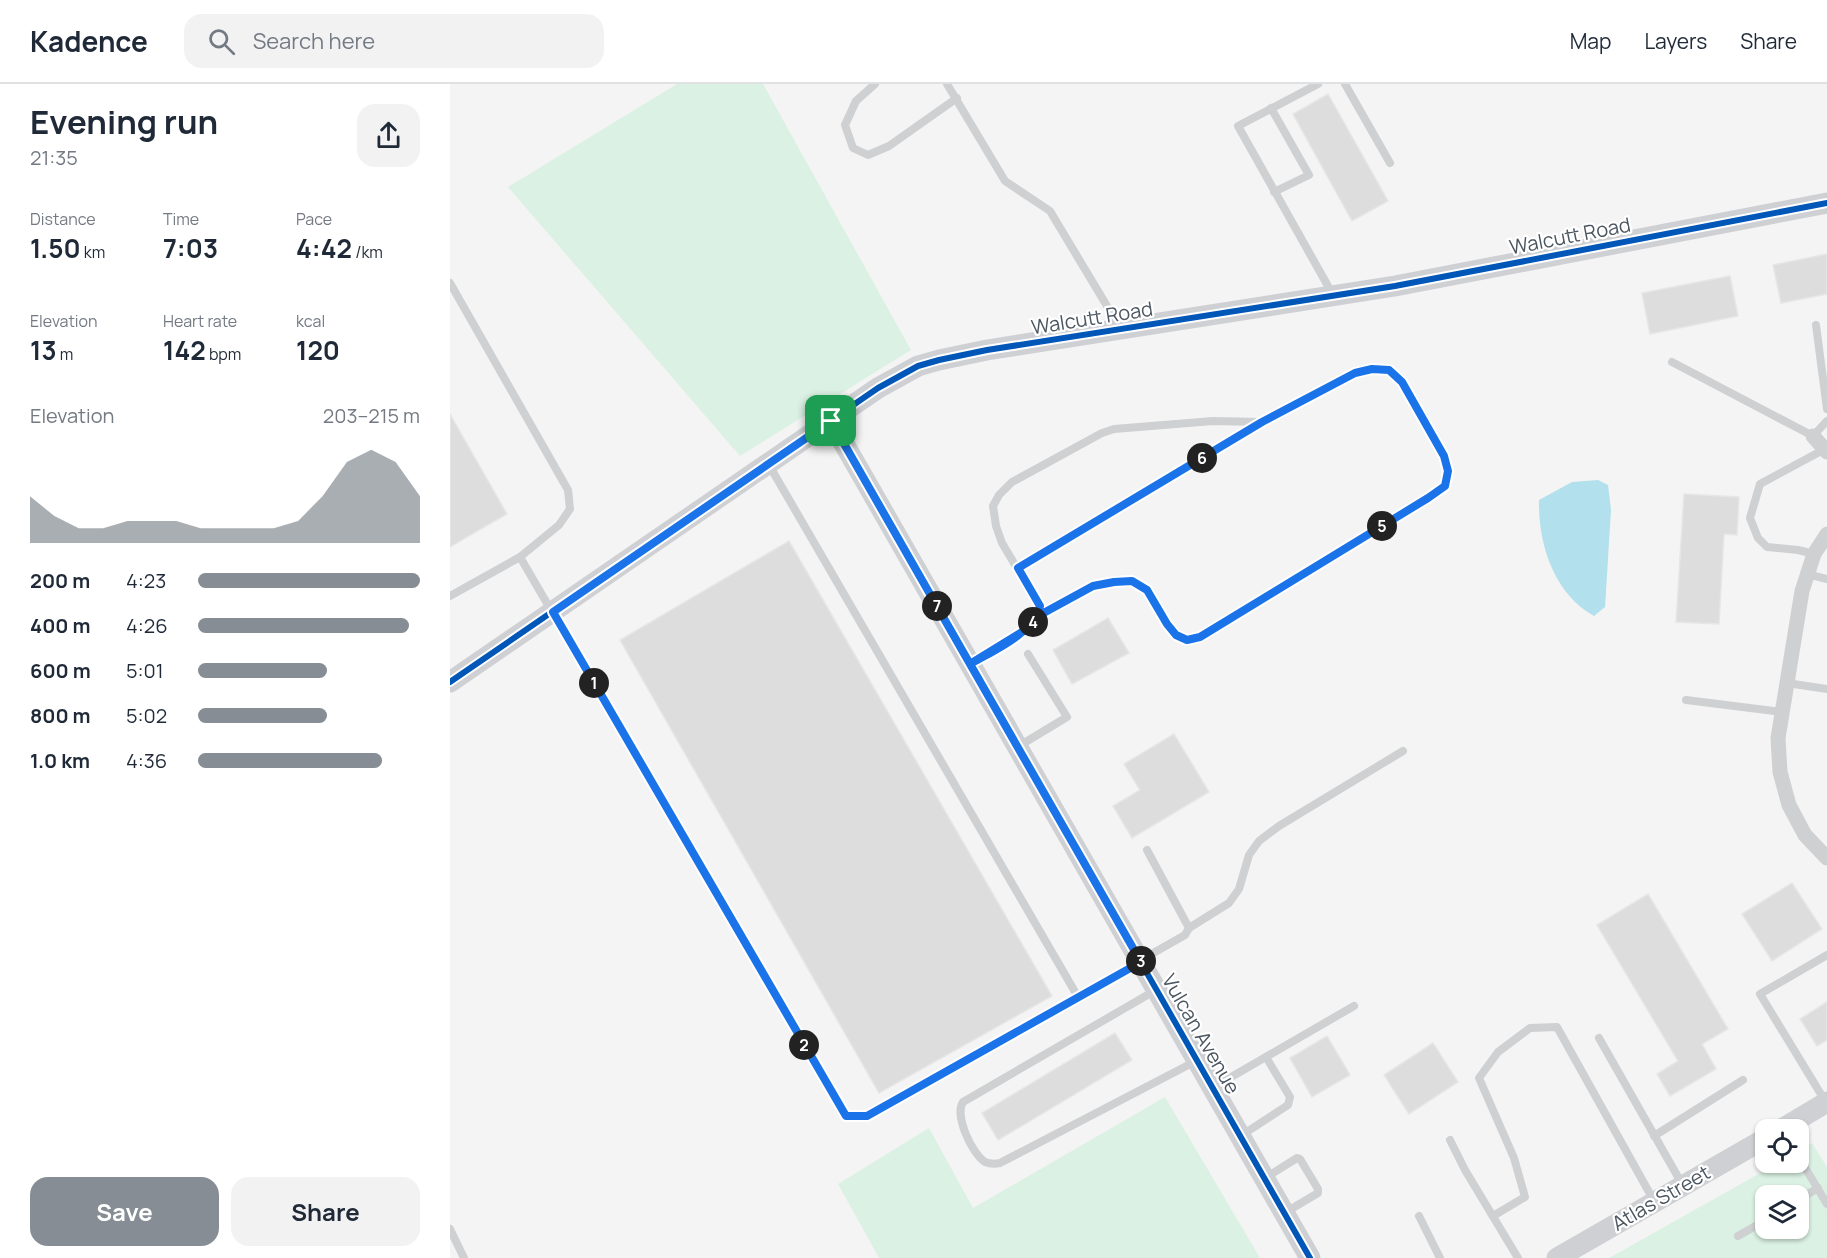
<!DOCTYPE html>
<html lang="en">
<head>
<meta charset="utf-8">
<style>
	:root { --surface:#fff; --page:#f2f2f3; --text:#1f2937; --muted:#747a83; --line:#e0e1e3; --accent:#868d94 }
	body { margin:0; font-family:Manrope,sans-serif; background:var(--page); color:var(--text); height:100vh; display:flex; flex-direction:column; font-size:22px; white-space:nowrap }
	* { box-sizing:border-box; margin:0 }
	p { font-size:20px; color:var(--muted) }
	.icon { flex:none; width:33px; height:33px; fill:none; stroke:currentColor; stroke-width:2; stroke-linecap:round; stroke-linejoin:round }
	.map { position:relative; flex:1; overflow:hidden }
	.drawer { display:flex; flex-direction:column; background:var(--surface); width:450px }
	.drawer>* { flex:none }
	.buttons { position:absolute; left:1305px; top:1035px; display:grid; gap:12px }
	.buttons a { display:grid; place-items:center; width:54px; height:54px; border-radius:12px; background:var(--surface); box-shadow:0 2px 4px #0004; font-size:30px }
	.pin { position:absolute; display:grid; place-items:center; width:51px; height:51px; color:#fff; margin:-26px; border-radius:12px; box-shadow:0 3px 9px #0006 }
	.km { position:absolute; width:30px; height:30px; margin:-15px; border-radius:50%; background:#222; color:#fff; font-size:16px; line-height:30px; text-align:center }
	.round { display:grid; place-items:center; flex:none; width:63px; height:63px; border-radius:18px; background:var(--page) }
	.summary { display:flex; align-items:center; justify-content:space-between; height:102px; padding:0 30px }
	h1 { font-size:33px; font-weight:700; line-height:45px }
	.metrics { display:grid; grid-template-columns:repeat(3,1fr); gap:9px; height:102px; padding:6px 30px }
	.metrics div { display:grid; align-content:center }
	.metrics b { font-size:26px; font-weight:700 }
	.metrics small { font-size:16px; font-weight:400 }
	.metrics p { font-size:16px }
	.chart { height:168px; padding:12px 30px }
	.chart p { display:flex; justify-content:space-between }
	.chart svg { width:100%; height:108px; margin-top:6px; fill:var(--accent); opacity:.7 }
	.cta { display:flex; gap:12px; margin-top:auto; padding:12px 30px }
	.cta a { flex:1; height:69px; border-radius:18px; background:var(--accent); color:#fff; font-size:24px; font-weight:700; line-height:69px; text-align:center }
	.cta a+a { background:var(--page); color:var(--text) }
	ul { padding:0 30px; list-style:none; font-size:20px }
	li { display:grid; grid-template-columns:96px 72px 1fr; align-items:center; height:45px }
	li i { height:15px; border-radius:8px; background:var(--accent) }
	header { display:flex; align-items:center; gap:36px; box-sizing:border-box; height:84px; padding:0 30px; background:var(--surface); border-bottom:2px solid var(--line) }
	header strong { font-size:28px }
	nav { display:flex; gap:33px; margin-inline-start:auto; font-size:21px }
	.search { width:420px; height:54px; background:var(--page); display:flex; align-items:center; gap:15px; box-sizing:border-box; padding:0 21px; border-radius:18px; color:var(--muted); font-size:22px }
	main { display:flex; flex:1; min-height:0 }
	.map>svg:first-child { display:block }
	.green { fill:#dbf1e3; fill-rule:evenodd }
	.water { fill:#b2e0ec }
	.building { fill:#ddddde; stroke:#e5e6e7; stroke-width:1.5 }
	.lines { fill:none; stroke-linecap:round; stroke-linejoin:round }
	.lane { stroke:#ced0d2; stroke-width:8 }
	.street { stroke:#ced0d2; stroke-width:15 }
	.secondary { stroke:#cfd0d3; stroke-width:21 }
	.cycleway-casing { stroke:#fff; stroke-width:10 }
	.cycleway { stroke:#0057b8; stroke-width:6 }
	.route-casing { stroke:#fff; stroke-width:12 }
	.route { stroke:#1a73e8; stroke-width:8 }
	.labels { text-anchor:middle; stroke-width:4.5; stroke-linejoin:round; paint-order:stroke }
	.street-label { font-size:20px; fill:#4b5660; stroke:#fff }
</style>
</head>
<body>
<header>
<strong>Kadence</strong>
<div class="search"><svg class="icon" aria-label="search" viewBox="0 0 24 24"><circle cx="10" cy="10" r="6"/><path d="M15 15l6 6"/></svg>Search here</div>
<nav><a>Map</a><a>Layers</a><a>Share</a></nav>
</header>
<main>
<section class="drawer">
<div class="summary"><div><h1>Evening run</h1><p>21:35</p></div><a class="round"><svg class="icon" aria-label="share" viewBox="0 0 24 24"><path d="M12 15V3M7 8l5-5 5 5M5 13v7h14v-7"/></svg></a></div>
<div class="metrics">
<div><p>Distance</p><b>1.50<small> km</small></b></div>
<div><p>Time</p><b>7:03</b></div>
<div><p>Pace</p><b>4:42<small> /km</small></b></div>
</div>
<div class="metrics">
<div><p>Elevation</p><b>13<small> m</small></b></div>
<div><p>Heart rate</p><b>142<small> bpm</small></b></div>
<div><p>kcal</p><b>120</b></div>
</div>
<div class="chart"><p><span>Elevation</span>203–215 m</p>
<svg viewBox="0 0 160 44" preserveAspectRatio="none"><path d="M0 44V25L10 33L20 38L30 38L40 35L50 35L60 35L70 38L80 38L90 38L100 38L110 35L120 25L130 11L140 6L150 11L160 25V44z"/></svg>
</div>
<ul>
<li><b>200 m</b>4:23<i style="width:100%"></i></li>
<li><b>400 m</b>4:26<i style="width:95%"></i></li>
<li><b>600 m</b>5:01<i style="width:58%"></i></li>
<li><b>800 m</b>5:02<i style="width:58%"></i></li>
<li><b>1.0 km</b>4:36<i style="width:83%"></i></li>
</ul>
<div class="cta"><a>Save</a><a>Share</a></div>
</section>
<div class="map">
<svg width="1377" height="1174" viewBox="0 0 1377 1174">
	<rect width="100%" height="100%" fill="#f4f4f4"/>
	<g class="green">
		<path d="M 227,0 L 313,0 L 461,266 L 290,372 L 58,103 Z"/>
		<path d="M 715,1013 L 810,1174 L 429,1174 L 388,1100 L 479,1044 L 523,1124 Z"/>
		<path d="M 1362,1059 L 1377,1083 L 1377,1174 L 1159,1174 L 1328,1079 L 1348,1078 L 1349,1067 ZM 1316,1112 L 1348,1112 L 1348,1144 L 1316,1144 Z"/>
	</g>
	<path class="water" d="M 1148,396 L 1158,401 L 1161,426 L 1155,523 L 1144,532 C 1104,510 1088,460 1089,416 L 1122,398 Z"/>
	<g class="building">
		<path d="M 878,10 L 938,117 L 902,137 L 843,30 Z"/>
		<path d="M 1377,170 L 1377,210 L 1331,219 L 1323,181 Z"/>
		<path d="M 1280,192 L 1288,232 L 1200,250 L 1192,209 Z"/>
		<path d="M 0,330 L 57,430 L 0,463 Z"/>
		<path d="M 1234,410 L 1289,413 L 1287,451 L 1274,450 L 1269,540 L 1226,538 Z"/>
		<path d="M 339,457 L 602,912 L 429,1009 L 170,556 Z"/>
		<path d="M 658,534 L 679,569 L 622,600 L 603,566 Z"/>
		<path d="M 724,650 L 759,708 L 682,754 L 663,722 L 690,706 L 674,680 Z"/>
		<path d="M 1342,799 L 1372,845 L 1322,877 L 1292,830 Z"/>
		<path d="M 1198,810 L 1278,945 L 1252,960 L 1266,985 L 1220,1012 L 1207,990 L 1228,977 L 1147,841 Z"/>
		<path d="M 1377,918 L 1377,956 L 1367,962 L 1350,935 Z"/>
		<path d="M 665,949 L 682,976 L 548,1056 L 532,1029 Z"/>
		<path d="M 877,952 L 900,991 L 862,1013 L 840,974 Z"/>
		<path d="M 983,959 L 1008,998 L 959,1030 L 934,991 Z"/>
	</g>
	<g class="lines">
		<g class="lane">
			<path d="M 425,0 L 406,17 L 395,41 L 403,64 L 418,71 L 439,62 L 507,14"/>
			<path d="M 497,0 L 555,97 L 600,127 L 669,242"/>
			<path d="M 868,0 L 788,42 L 883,211"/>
			<path d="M 895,0 L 940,79"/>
			<path d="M 821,24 L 859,91 L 824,108"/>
			<path d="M 0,199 L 118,406 L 120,425 L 109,441 L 70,473 L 396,1032 L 417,1032 L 735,851 L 739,844 L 697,766"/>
			<path d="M 1366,241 L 1377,325"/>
			<path d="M 1222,278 L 1363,352 L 1377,337"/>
			<path d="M 319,381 L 628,913"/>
			<path d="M 1364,470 L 1348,466 L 1317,463 L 1308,454 L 1300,434 L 1310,400 L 1375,365"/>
			<path d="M 568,484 L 810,339"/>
			<path d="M 1357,490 L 1377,495"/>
			<path d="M 0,512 L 70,473"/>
			<path d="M 522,579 C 544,566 584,549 590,523 L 552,459 L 546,442 L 543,422 L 549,411 L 562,398 L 652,349 L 664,345 L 763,337 L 812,338 L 905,289 L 922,285 L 939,286 L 952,298 L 994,372 L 998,387 L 995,402 L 978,414 L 750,553 C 746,554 740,556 736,555 C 709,551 709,502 681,497 C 650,492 614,518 588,532"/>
			<path d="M 1337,599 L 1377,605"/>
			<path d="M 1236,616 L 1332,628"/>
			<path d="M 569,662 L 617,633 L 578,570"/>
			<path d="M 739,844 L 779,819 L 789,805 L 799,771 L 809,757 L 829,742 L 953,667"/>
			<path d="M 706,906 L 513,1018 C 504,1031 522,1070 535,1078 C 540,1080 545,1080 550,1079 L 746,977"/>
			<path d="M 1149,954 L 1232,1100"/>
			<path d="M 764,1003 L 904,922"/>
			<path d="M 1375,1017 L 1310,910 L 1377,871"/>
			<path d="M 792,1051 L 838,1021 L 840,1013 L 816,973"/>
			<path d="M 1204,1052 L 1293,996"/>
			<path d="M 1000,1056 L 1015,1086 L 1068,1174"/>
			<path d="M 1348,1072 L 1377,1120"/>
			<path d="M 815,1094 L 847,1074 L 850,1075 L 868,1105 L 868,1109 L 836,1128"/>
			<path d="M 1348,1116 L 1368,1104"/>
			<path d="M 969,1132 L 990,1174"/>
			<path d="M 1043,1132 L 1075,1113 L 1064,1074 L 1029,994 L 1048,968 L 1080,944 L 1107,943 L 1204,1117"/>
			<path d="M 0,1145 L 14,1174"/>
			<path d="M 1288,1152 L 1316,1136"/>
		</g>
		<g class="street">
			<path d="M 1363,352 L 1377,368"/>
			<path d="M 1377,450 L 1364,470 L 1352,507 L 1328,654 L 1330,688 L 1339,721 L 1355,751 L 1377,774"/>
		</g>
		<g class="secondary">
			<path d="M 381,337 L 860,1174"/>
			<path d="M 0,598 L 428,304 L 468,282 L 489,276 L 537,266 L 945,202 L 1377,119"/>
			<path d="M 1330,1046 L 1377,1018"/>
			<path d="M 1107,1174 L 1316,1054"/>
		</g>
		<defs>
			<g id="cycleway">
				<path d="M 381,337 L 860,1174"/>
				<path d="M 0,598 L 428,304 L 468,282 L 489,276 L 537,266 L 945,202 L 1377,119"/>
			</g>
		</defs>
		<use href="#cycleway" class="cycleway-casing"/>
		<use href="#cycleway" class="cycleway"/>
	</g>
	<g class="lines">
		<defs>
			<path id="route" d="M 381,337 L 103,528 L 396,1032 L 417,1032 L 691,878 L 520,580 L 580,543 L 588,532 L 643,502 L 664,498 L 682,497 L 697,506 L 717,540 L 726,551 L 737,556 L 750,553 L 978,414 L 995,402 L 998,387 L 994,372 L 952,298 L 939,286 L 922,285 L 905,289 L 812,338 L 568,484 L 590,522 C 584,549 543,567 520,580 L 381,337"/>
		</defs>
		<use href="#route" class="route-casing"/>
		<use href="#route" class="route"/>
	</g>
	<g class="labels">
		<g class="street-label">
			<text transform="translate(1120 152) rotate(-11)" y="7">Walcutt Road</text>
			<text transform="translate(642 234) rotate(-9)" y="7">Walcutt Road</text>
			<text transform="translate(751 950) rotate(60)" y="7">Vulcan Avenue</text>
			<text transform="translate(1211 1114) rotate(-30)" y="7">Atlas Street</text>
		</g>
	</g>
</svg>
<div class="buttons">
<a><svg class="icon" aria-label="locate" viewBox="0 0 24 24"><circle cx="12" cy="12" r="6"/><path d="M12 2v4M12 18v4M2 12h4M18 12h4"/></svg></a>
<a><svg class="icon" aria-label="layers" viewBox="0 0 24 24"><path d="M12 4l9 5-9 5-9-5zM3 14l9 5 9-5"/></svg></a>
</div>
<div class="pin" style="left:381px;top:337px;background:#1e9e55"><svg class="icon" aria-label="arrive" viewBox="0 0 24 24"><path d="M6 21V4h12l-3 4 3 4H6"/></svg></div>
<b class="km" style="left:144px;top:599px">1</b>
<b class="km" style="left:354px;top:961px">2</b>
<b class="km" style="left:691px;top:877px">3</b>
<b class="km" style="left:583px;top:538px">4</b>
<b class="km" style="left:932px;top:442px">5</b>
<b class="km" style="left:752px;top:374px">6</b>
<b class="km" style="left:487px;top:522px">7</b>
</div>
</main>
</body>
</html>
